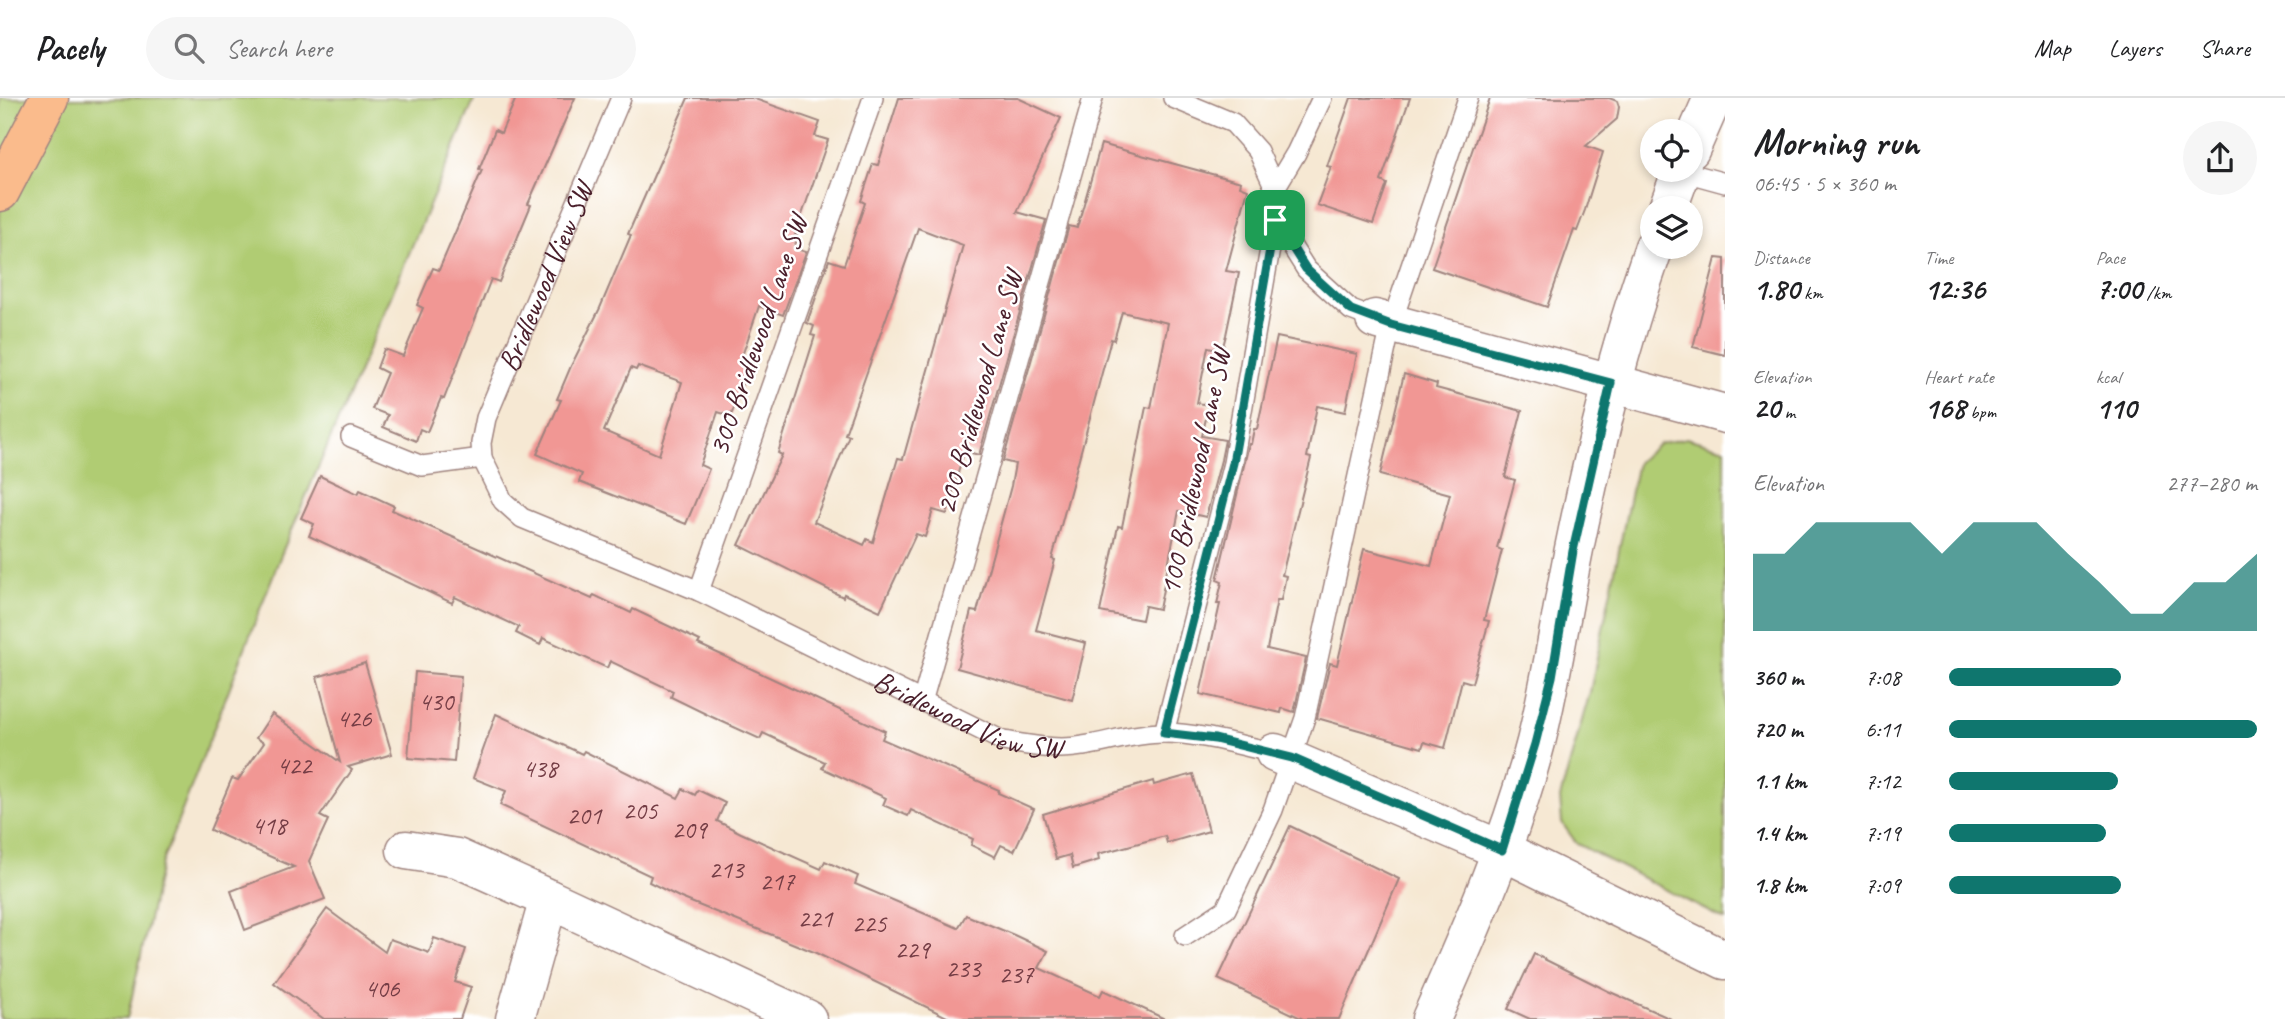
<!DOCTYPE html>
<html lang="en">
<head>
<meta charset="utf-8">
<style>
	:root { --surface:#fff; --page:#f6f6f6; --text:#202124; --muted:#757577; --line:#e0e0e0; --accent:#0f766e }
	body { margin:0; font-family:Caveat,sans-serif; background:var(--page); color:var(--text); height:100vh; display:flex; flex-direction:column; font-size:26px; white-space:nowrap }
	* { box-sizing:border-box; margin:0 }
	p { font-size:23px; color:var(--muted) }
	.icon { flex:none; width:38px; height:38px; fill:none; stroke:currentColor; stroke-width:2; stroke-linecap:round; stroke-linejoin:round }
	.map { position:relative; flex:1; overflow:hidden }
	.side { display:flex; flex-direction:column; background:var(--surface); width:560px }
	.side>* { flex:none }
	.tools { position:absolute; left:1640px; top:21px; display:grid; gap:14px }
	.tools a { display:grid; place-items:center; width:63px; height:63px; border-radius:50%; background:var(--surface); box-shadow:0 4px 10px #0003; font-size:35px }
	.pin { position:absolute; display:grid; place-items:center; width:60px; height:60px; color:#fff; margin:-30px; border-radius:14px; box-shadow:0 4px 10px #0006 }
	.round { display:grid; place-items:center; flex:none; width:74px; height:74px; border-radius:37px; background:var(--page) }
	.head { display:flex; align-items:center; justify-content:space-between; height:119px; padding:0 28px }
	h1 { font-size:38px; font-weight:700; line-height:52px }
	.metrics { display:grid; grid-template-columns:repeat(3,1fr); gap:10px; height:119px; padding:7px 28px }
	.metrics div { display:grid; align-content:center }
	.metrics b { font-size:30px; font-weight:700 }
	.metrics small { font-size:19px; font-weight:400 }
	.metrics p { font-size:19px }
	.chart { height:196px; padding:14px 28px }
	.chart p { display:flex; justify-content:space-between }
	.chart svg { width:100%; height:126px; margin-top:7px; fill:var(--accent); opacity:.7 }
	ul { padding:0 28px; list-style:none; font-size:23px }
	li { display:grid; grid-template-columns:112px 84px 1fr; align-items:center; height:52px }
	li i { height:18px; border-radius:9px; background:var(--accent) }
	header { display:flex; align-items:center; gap:42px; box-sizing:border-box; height:98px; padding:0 35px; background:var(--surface); border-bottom:2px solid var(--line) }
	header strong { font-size:33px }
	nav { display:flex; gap:38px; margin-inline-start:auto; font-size:24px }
	.search { width:490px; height:63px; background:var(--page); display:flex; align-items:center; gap:18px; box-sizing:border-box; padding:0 24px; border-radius:38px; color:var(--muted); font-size:26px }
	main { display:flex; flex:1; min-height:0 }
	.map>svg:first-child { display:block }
	.green { fill:#b0cc73; stroke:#7d764f; stroke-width:2 }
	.building { fill:#f19794; fill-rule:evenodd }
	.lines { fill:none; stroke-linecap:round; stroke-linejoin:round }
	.lane-casing { stroke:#a0847f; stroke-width:22 }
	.street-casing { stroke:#a0847f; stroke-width:41 }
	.highway-casing { stroke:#a0847f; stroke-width:41 }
	.lane { stroke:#fff; stroke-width:19 }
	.street { stroke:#fff; stroke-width:38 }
	.highway { stroke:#fabb8c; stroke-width:38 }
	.route-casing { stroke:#fff; stroke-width:14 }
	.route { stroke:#0f766e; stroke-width:9 }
	.labels { text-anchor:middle; stroke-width:5; stroke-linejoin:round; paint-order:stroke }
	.number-label { font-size:26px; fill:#743d45 }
	.street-label { font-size:30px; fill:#4a1f2b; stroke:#fff }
</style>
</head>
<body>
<header>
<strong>Pacely</strong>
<div class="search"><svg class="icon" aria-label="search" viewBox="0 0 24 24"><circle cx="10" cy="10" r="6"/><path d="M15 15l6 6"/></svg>Search here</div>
<nav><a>Map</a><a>Layers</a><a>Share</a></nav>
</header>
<main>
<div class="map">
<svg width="1725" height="921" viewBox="0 0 1725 921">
	<rect width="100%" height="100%" fill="#fff"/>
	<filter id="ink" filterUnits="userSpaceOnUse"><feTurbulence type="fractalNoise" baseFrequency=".0143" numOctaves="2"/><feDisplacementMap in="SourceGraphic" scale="14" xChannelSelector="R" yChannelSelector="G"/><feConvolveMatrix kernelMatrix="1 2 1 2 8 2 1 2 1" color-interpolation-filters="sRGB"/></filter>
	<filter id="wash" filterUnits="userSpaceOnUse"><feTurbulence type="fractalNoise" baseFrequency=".00686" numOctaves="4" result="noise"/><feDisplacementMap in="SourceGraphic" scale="28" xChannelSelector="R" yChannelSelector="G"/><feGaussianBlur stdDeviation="1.57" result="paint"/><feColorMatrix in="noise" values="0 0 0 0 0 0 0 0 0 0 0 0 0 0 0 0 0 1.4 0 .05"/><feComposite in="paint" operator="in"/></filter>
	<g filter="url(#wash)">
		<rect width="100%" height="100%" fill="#f6e8d3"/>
		<g class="green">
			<path d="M 0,0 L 475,0 L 281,457 L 161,767 L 127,921 L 0,921 Z"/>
			<path d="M 1686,340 L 1725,351 L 1725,822 L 1577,746 L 1562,725 L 1560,700 L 1590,594 L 1637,364 L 1659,346 Z"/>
		</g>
		<g id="blocks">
			<g class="building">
				<path d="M 516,0 L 575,0 L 528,106 L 531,107 L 499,184 L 491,181 L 444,301 L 441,300 L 427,334 L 420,331 L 416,343 L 383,329 L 388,317 L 372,311 L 387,275 L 377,270 L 384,251 L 403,258 L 423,210 L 417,207 L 433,170 L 439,172 L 482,72 L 479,71 L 495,32 L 501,35 Z"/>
				<path d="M 688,0 L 752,0 L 820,24 L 815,38 L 828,42 L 795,137 L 798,138 L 794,150 L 806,154 L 783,217 L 759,208 L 741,261 L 750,264 L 731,318 L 718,314 L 700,367 L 709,371 L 686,426 L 579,384 L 582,376 L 537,356 L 561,302 L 557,301 L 571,268 L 600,210 L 631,137 L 628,136 ZM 638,268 L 682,284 L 659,357 L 604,333 L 631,270 L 636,272 Z"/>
				<path d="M 899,0 L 1018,0 L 1061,20 L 1017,114 L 1046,122 L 979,357 L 964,353 L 947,416 L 933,412 L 925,439 L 916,436 L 880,513 L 844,496 L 843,499 L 739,447 L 782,357 L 778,355 L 815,238 L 811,237 L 814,228 L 807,225 L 829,162 L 844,167 L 865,105 L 861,103 L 873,66 L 878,67 ZM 918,130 L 963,147 L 903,361 L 898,360 L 873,444 L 867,441 L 864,447 L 814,424 L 849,337 L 845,336 Z"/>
				<path d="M 1351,0 L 1410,0 L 1381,83 L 1387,86 L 1373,126 L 1317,107 L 1331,69 L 1327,68 Z"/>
				<path d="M 1490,0 L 1609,0 L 1617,3 L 1619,9 L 1617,21 L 1586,48 L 1603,54 L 1585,112 L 1577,133 L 1574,132 L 1547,209 L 1432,170 Z"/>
				<path d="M 1101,46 L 1241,84 L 1240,88 L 1248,91 L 1226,173 L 1239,175 L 1226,237 L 1222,252 L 1208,249 L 1197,305 L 1209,307 L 1202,338 L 1225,342 L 1221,362 L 1206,419 L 1179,413 L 1159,511 L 1145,508 L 1142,522 L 1100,514 L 1118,428 L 1122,429 L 1146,309 L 1151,310 L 1168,225 L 1122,214 L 1114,242 L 1111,241 L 1052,461 L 1055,462 L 1036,532 L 1086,545 L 1072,602 L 957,570 L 971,513 L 977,514 L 1011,388 L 1015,366 L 1003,363 L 1069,128 L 1077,130 Z"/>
				<path d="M 1716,160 L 1725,161 L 1725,257 L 1693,249 Z"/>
				<path d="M 1277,239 L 1357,256 L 1345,314 L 1317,308 L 1307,359 L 1311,360 L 1282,477 L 1286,478 L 1281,502 L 1277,502 L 1267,551 L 1306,560 L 1294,614 L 1282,610 L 1281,615 L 1200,596 L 1220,506 L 1217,506 L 1222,484 L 1217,482 L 1249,346 L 1251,346 L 1254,331 L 1257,331 Z"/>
				<path d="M 1404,276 L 1437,286 L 1436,290 L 1522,313 L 1505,379 L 1515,382 L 1497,450 L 1502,452 L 1484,522 L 1489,523 L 1472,585 L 1462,582 L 1445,650 L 1424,644 L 1422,650 L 1317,620 L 1330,565 L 1337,567 L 1364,451 L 1431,468 L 1450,396 L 1380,377 Z"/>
				<path d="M 320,378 L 358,396 L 360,392 L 394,408 L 392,412 L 592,501 L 594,497 L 631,515 L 633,511 L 700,543 L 698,546 L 885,633 L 882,641 L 999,692 L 998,695 L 1034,711 L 1014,753 L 1001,747 L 995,759 L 971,747 L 973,741 L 911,712 L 908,718 L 883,707 L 886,700 L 822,670 L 825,664 L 763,635 L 760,641 L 712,619 L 671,599 L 673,593 L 610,563 L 607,570 L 543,540 L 540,547 L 516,535 L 519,529 L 455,499 L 452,505 L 309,438 L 314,426 L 301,420 Z"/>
				<path d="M 365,565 L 392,656 L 348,669 L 352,672 L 320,718 L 328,722 L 309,763 L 325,801 L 245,832 L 231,793 L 294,769 L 210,732 L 232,680 L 238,682 L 264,645 L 256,640 L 272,616 L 340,664 L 317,579 Z"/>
				<path d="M 415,574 L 461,578 L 454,664 L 408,660 Z"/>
				<path d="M 496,616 L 582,656 L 584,653 L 678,700 L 683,691 L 695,697 L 698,692 L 725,705 L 717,723 L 741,735 L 821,771 L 825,763 L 858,778 L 855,786 L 958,830 L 966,817 L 1014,837 L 1048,853 L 1039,870 L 1100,898 L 1103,892 L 1165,921 L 951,921 L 814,854 L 681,800 L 649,784 L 651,778 L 500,707 L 506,693 L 473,680 Z"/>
				<path d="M 1193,676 L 1209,733 L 1167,745 L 1165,738 L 1098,756 L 1099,762 L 1073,770 L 1070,757 L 1056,761 L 1043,716 L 1153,683 L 1154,687 Z"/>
				<path d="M 1290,728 L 1399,781 L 1339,921 L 1303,921 L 1218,881 Z"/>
				<path d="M 327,811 L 385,854 L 390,841 L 429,855 L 434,840 L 466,851 L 455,884 L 471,889 L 460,921 L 324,921 L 274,885 Z"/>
				<path d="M 1534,856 L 1608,893 L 1671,921 L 1530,921 L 1508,911 Z"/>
			</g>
		</g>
	</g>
	<g filter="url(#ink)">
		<use href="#blocks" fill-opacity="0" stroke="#a0847f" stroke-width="2"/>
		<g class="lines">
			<defs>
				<g id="lane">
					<path d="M 1173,0 L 1233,25 L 1258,53 L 1275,90 L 1275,122 L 1306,171 L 1351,212 L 1375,221"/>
					<path d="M 1681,73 L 1725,85"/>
					<path d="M 1275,90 L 1296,55 L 1322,0"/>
					<path id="s1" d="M 351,339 L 422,368 L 482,360 L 503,403 L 522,420 L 699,493 L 1003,643 C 1030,647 1056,653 1083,648 C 1110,644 1135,635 1163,635 C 1200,635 1239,647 1275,655"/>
					<path id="s2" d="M 482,360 L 481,345 L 486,320 L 621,0"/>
					<path d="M 699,493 L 873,0"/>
					<path d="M 922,604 L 1093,0"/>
					<path d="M 1164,635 L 1233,365 L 1275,122"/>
					<path d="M 1185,838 L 1226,811 L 1273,712 L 1305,620 L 1391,227 L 1468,0"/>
				</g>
				<g id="street">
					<path d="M 1690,52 L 1713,0"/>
					<path d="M 1668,110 L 1682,72"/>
					<path d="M 1375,221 L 1725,316"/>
					<path d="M 1275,655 L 1501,752 L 1725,862"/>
					<path d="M 406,752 L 457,760 L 549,801"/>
					<path d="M 515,921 L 549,801 L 807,921"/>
					<path d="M 1431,921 C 1471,831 1511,740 1536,644 C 1552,580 1561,515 1574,451 C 1595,349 1619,248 1654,149"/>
				</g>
				<path id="highway" d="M 0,94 L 49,0"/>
			</defs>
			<use href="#lane" class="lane-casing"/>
			<use href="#street" class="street-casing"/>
			<use href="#highway" class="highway-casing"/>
			<use href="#lane" class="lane"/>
			<use href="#street" class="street"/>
			<use href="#highway" class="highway"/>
		</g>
	</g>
	<g class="lines" filter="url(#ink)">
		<defs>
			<path id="route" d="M 1275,122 L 1306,171 L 1351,212 L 1391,227 L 1611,285 L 1573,453 L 1552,579 L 1535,646 L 1502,752 L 1292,660 L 1215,641 L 1164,635 L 1233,365 Z"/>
		</defs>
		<use href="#route" class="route-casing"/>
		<use href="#route" class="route"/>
	</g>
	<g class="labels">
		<g class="number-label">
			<text x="436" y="612">430</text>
			<text x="354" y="629">426</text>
			<text x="294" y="676">422</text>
			<text x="540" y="679">438</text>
			<text x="640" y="721">205</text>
			<text x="584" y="726">201</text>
			<text x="269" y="736">418</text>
			<text x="689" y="740">209</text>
			<text x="726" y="780">213</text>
			<text x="777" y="792">217</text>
			<text x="815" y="829">221</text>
			<text x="869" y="834">225</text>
			<text x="912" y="860">229</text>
			<text x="963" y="879">233</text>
			<text x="1016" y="885">237</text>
			<text x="382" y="899">406</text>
		</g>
		<g class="street-label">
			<text dy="10" stroke="none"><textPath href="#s2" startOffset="194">Bridlewood View SW</textPath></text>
			<text transform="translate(758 237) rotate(-71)" y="10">300 Bridlewood Lane SW</text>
			<text transform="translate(979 294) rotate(-74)" y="10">200 Bridlewood Lane SW</text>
			<text transform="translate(1195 373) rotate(-78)" y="10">100 Bridlewood Lane SW</text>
			<text dy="10" stroke="none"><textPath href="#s1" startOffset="700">Bridlewood View SW</textPath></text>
		</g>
	</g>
</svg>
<div class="tools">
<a><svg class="icon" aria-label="locate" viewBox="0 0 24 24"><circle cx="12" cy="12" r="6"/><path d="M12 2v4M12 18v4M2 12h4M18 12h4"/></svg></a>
<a><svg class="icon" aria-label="layers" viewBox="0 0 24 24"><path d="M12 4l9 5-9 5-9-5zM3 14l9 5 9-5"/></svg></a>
</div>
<div class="pin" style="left:1275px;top:122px;background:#1e9e55"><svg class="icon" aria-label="arrive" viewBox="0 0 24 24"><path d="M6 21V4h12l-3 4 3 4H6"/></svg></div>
</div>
<section class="side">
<div class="head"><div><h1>Morning run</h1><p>06:45 · 5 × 360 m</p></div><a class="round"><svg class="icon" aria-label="share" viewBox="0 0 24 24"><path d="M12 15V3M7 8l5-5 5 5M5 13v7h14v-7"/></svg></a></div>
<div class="metrics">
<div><p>Distance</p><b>1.80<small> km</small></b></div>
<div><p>Time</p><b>12:36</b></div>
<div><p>Pace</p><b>7:00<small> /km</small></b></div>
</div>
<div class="metrics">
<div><p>Elevation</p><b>20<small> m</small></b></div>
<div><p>Heart rate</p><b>168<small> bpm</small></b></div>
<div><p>kcal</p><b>110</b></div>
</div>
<div class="chart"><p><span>Elevation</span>277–280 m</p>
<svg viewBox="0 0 160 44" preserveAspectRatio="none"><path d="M0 44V17L10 17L20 6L30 6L40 6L50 6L60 17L70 6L80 6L90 6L100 17L110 27L120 38L130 38L140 27L150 27L160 17V44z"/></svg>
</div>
<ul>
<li><b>360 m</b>7:08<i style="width:56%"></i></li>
<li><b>720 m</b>6:11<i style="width:100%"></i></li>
<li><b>1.1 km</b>7:12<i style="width:55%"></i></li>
<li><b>1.4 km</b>7:19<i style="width:51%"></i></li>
<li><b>1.8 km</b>7:09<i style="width:56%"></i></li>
</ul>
</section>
</main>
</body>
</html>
